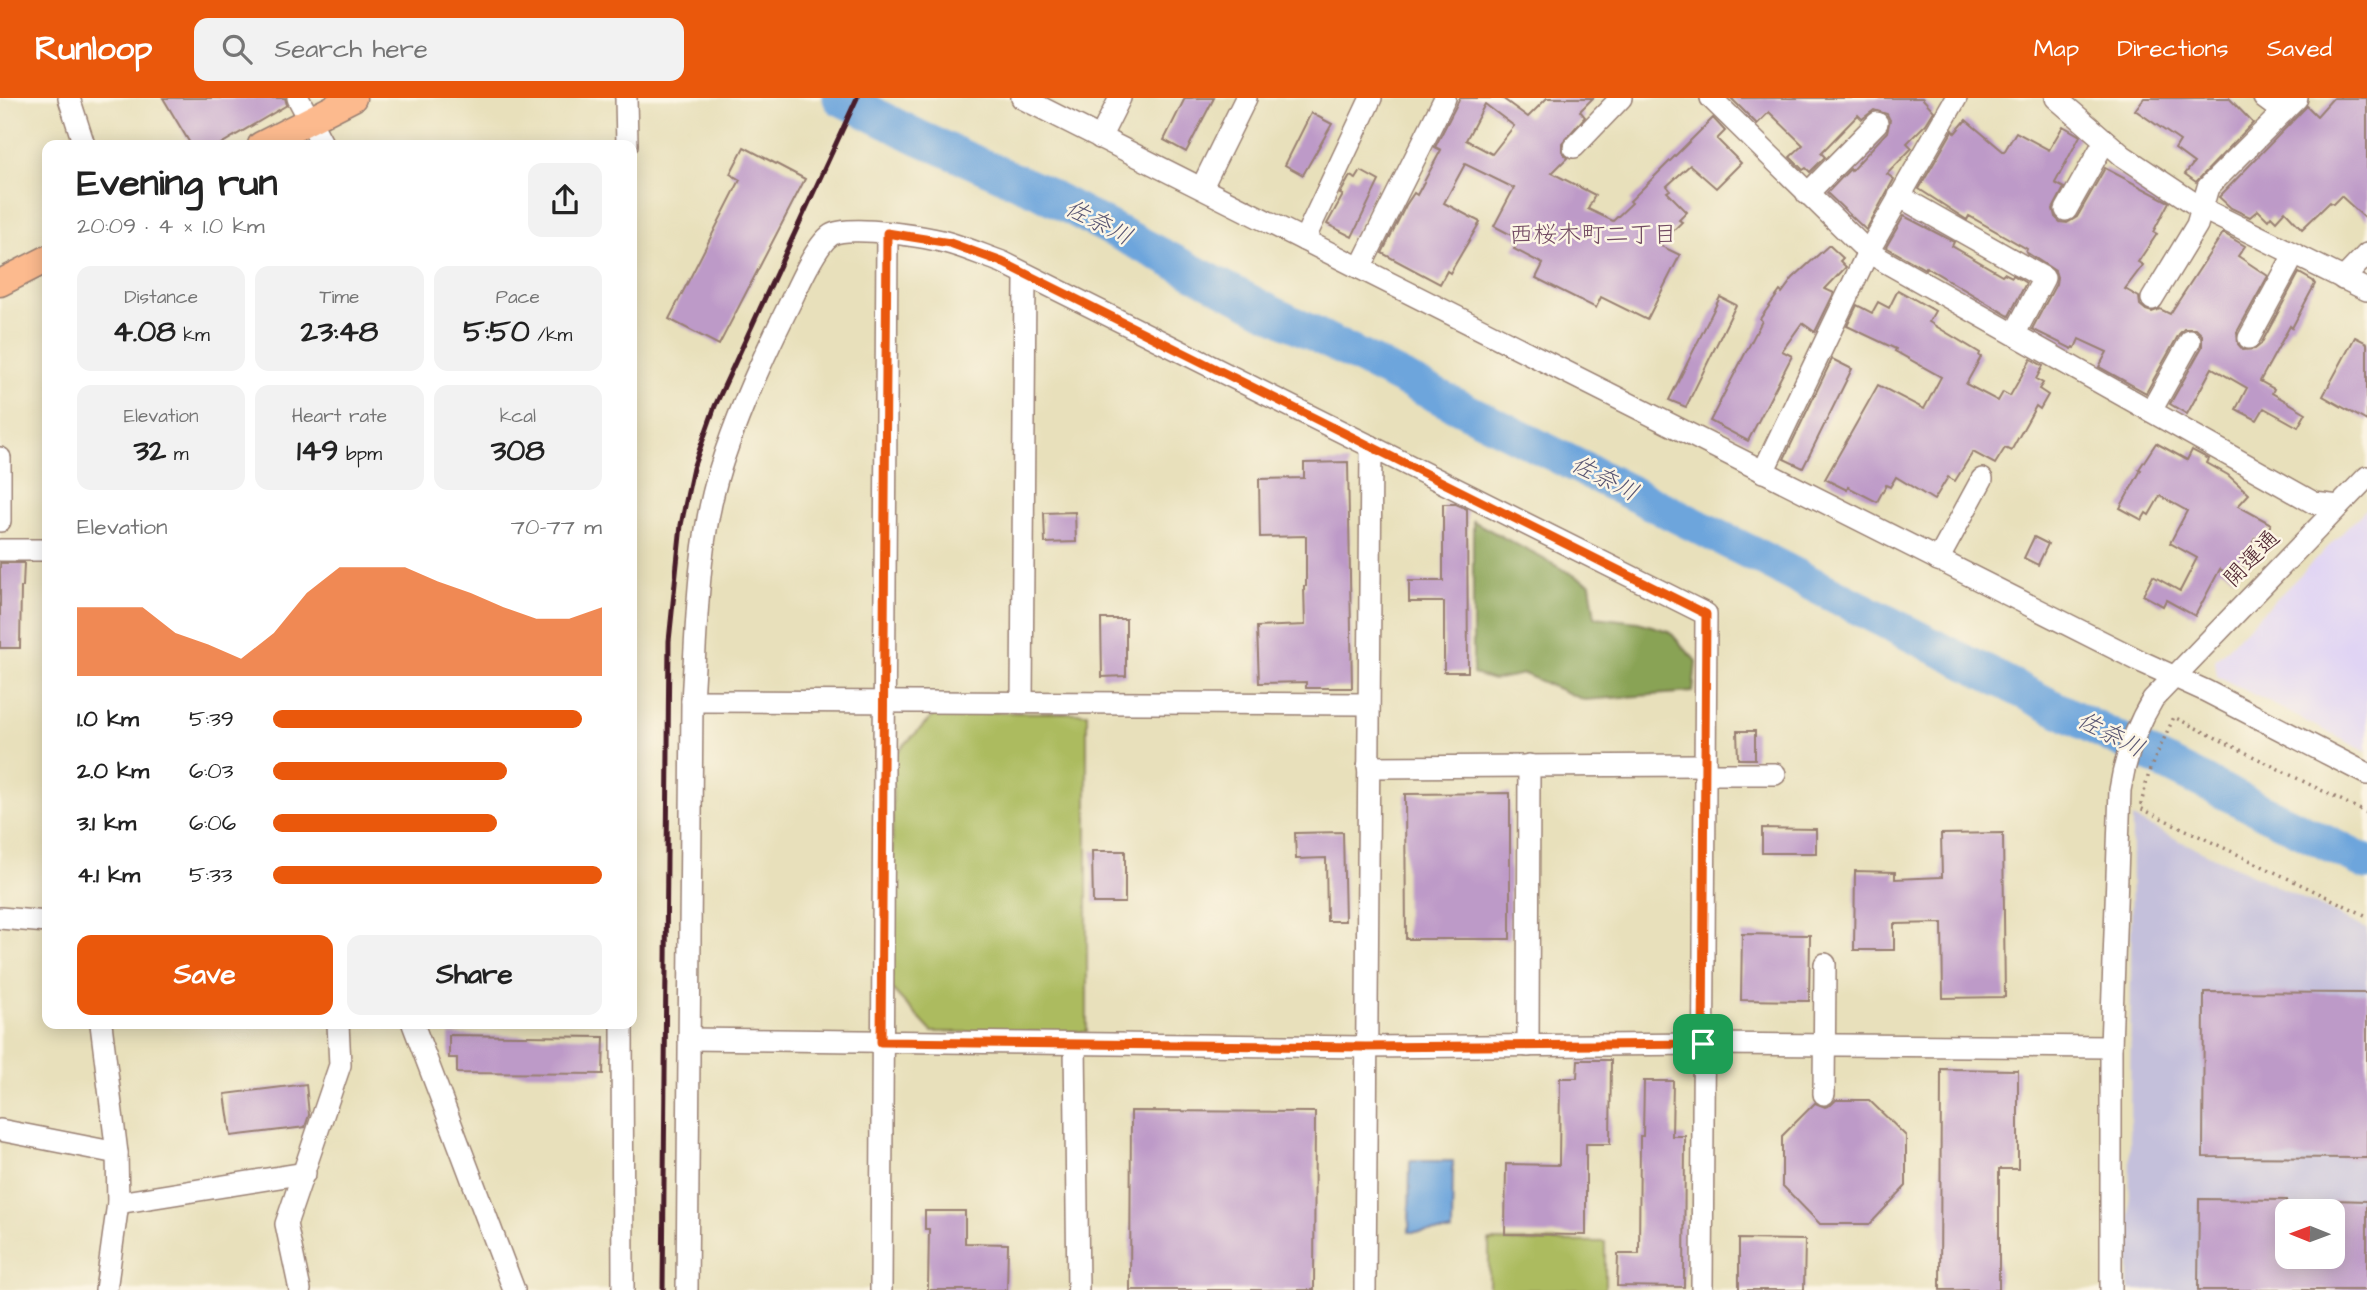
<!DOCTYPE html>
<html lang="en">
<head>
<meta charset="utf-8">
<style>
	:root { --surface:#fff; --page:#f2f2f2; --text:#222; --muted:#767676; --accent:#ea580c }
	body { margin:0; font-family:"Architects Daughter","Klee One",sans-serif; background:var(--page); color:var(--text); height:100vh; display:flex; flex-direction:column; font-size:26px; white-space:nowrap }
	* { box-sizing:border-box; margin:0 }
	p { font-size:23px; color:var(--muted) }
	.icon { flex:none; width:38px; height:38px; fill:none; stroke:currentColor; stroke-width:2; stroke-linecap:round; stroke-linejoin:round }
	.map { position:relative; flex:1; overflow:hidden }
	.side { position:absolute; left:42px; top:42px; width:595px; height:889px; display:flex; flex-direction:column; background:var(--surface); border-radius:14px; box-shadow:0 4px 18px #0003 }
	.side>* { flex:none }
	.needle { width:46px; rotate:271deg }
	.fabs { position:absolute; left:2275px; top:1101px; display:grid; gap:14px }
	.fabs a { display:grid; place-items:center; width:70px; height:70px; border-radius:14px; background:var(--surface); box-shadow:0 4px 18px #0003; font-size:35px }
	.pin { position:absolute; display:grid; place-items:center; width:60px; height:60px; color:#fff; margin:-30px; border-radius:14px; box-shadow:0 4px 10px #0006 }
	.round { display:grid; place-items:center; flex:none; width:74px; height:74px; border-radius:14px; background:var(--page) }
	.head { display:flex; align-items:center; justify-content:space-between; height:119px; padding:0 35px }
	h1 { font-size:38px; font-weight:700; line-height:52px }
	.metrics { display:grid; grid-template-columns:repeat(3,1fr); gap:10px; height:119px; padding:7px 35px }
	.metrics div { display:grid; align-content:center; border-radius:14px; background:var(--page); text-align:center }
	.metrics b { font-size:30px; font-weight:700 }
	.metrics small { font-size:19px; font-weight:400 }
	.metrics p { font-size:19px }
	.chart { height:196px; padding:14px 35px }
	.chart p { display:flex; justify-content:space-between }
	.chart svg { width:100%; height:126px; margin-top:7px; fill:var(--accent); opacity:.7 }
	.primary-button { display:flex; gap:14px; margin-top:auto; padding:14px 35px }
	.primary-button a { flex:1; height:80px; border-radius:14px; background:var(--accent); color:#fff; font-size:28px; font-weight:700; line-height:80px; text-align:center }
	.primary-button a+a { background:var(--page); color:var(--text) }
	ul { padding:0 35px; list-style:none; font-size:23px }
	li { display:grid; grid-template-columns:112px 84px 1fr; align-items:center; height:52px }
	li i { height:18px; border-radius:9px; background:var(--accent) }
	header { display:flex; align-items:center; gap:42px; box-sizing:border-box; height:98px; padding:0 35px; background:var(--accent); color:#fff }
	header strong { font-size:33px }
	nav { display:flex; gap:38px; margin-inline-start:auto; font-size:24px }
	.search { width:490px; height:63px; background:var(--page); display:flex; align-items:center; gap:18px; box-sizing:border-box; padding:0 24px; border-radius:14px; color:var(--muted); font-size:26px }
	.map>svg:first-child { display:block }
	.built { fill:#e0d4f4 }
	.industrial { fill:#c4c0db; fill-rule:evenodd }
	.green { fill:#acbb5e; stroke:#7b6d44; stroke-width:2 }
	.forest { fill:#89a355; stroke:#6a6140; stroke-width:2 }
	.water { fill:#6da5dc; stroke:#5c6284; stroke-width:2 }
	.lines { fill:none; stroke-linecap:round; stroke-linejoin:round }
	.river { stroke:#6da5dc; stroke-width:35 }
	.building { fill:#bd9ac8; fill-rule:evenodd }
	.minor-casing { stroke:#998073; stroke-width:24 }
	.major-casing { stroke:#998073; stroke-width:29 }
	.path { stroke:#998073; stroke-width:3.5; stroke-dasharray:2 5; stroke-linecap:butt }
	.minor { stroke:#fff; stroke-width:21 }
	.major { stroke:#fcba8e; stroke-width:26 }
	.rail { stroke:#4a1f2b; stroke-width:5 }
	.route-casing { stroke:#fff; stroke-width:14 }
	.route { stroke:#ea580c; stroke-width:9 }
	.labels { text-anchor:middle; stroke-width:5; stroke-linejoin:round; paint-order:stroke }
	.street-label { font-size:23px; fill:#4a1f2b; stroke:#fcf5e5 }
	.water-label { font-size:24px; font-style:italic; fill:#585572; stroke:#fcf5e5 }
	.neighbourhood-label { font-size:24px; fill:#724a62; stroke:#fcf5e5 }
</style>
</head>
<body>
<header>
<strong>Runloop</strong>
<div class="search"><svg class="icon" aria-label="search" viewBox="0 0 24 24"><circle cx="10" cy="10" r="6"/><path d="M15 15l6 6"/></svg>Search here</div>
<nav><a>Map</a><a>Directions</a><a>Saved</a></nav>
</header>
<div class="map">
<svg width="2367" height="1192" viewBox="0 0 2367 1192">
	<rect width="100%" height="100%" fill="#fcf5e5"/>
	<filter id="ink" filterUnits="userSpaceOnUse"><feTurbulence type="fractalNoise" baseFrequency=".0143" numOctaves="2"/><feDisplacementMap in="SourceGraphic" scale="14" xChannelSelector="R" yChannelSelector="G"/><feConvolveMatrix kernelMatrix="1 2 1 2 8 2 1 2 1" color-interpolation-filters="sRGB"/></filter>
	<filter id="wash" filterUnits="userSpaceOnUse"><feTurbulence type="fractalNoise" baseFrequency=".00686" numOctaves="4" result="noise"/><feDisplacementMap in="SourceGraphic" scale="28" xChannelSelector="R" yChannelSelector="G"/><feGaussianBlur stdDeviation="1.57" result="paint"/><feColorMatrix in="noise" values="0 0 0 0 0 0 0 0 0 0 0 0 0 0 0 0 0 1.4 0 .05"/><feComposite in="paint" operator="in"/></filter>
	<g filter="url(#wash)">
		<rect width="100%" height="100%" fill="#e8e0bb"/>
		<path class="built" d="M 2367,410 L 2367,654 L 2217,578 L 2215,562 Z"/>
		<path class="industrial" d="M 2132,720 L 2367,831 L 2367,1192 L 2129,1192 ZM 2287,1113 L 2333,1113 L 2333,1158 L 2287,1158 Z"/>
		<g class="green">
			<path d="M 937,614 L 1087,615 L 1087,934 L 932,934 L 891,890 L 893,658 Z"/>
			<path d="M 1489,1143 L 1605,1144 L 1605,1192 L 1489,1192 Z"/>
		</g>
		<path class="forest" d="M 1473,423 L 1590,486 L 1595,519 L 1638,524 L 1669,533 L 1696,563 L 1693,594 L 1584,602 L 1524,576 L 1493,582 L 1473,576 Z"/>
		<path class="water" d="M 1410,1063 L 1453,1063 L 1452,1134 L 1409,1134 Z"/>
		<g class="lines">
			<path class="river" d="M 840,0 L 920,40 L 1039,93 L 1264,211 L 1769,464 L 2053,609 L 2367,765"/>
		</g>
		<g id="blocks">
			<g class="building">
				<path d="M 163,0 L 285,0 L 287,7 L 219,47 L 191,47 Z"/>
				<path d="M 1185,0 L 1214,0 L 1186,54 L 1164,42 Z"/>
				<path d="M 1460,0 L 1502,0 L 1528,19 L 1547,0 L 1593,0 L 1580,13 L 1585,19 L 1562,45 L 1562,53 L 1567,60 L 1552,75 L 1595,97 L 1588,111 L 1613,123 L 1632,105 L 1630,103 L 1713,20 L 1725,33 L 1717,41 L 1741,65 L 1716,90 L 1690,67 L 1667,88 L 1670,92 L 1667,94 L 1687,114 L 1679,122 L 1682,124 L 1659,147 L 1680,157 L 1647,222 L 1601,199 L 1596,210 L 1536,180 L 1543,166 L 1514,151 L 1519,141 L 1494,128 L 1514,90 L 1465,66 L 1444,105 L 1480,124 L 1450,175 L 1447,173 L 1440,186 L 1382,155 L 1406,107 L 1414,95 L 1417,97 L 1441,52 L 1435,49 ZM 1485,6 L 1514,28 L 1492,56 L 1466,42 Z"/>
				<path d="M 1731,0 L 1922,0 L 1934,13 L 1926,26 L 1907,45 L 1912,50 L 1887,76 L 1894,81 L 1866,132 L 1827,95 L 1850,71 L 1851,73 L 1887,34 L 1890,22 L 1887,16 L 1874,12 L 1862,21 L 1858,17 L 1821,55 L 1825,59 L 1810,74 L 1806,70 L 1803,72 L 1790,59 L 1803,47 L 1769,14 L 1757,26 Z"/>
				<path d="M 2144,0 L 2229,0 L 2253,25 L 2196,84 L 2185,76 L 2194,65 L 2175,51 L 2180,43 L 2135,12 Z"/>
				<path d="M 2333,0 L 2367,0 L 2367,122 L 2341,98 L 2333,106 L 2330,104 L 2302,131 L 2285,113 L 2276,123 L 2271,118 L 2268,122 L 2258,112 L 2250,119 L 2231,110 L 2219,99 L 2307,8 L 2317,18 Z"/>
				<path d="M 1311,15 L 1332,26 L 1303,77 L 1285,67 Z"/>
				<path d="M 1966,22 L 2004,54 L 2016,34 L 2049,52 L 2063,28 L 2080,38 L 2055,85 L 2064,90 L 2053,111 L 2055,119 L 2060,124 L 2067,125 L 2077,119 L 2105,70 L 2169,104 L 2153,134 L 2157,136 L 2138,164 L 2143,167 L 2125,191 L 2139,199 L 2140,207 L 2146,212 L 2152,214 L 2160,211 L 2170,216 L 2223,135 L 2245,148 L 2238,158 L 2268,178 L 2237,234 L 2238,246 L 2243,252 L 2255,251 L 2261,246 L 2299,175 L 2313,183 L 2315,186 L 2307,201 L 2292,230 L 2290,228 L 2260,283 L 2274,291 L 2272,295 L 2306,315 L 2298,329 L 2264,310 L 2257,322 L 2236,311 L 2247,290 L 2212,270 L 2187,316 L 2170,306 L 2202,249 L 2202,237 L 2196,231 L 2184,231 L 2179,236 L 2146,295 L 2099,269 L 2107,254 L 2079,241 L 2075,250 L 2073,249 L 2072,251 L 2032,231 L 2056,186 L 2057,179 L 2055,173 L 2026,154 L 2027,151 L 1969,118 L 1967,122 L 1919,91 L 1953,32 L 1955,35 Z"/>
				<path d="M 744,49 L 805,81 L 719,247 L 669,221 L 740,82 L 730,76 Z"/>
				<path d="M 1361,73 L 1379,83 L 1352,139 L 1327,126 L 1343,97 L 1340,96 L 1350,78 L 1356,81 Z"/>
				<path d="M 1904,118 L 1954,144 L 1952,148 L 2002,177 L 2004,175 L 2012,179 L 2013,177 L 2026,185 L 2009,218 L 1926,169 L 1925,171 L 1886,149 Z"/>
				<path d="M 1829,147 L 1843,160 L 1840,163 L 1846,169 L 1825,191 L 1834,195 L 1815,234 L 1802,225 L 1782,253 L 1792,258 L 1748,343 L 1710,323 L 1762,223 L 1760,221 L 1780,193 L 1782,195 L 1793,180 Z"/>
				<path d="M 1898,192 L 1935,213 L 1929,224 L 1980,255 L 1979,258 L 1981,259 L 1966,286 L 1998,303 L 2003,294 L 2010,298 L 2031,261 L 2043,268 L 2036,281 L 2043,285 L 2039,291 L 2048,297 L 2040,311 L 2036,308 L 2011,353 L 2005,350 L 1995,366 L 1973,354 L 1955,383 L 1948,379 L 1934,402 L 1896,379 L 1890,389 L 1886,387 L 1877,404 L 1848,389 L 1847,392 L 1825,381 L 1878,287 L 1924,311 L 1941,279 L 1895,253 L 1896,251 L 1847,228 L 1857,207 L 1872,215 L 1878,204 L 1889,210 Z"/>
				<path d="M 1720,199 L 1736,207 L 1686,309 L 1669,302 Z"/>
				<path d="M 2355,239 L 2367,245 L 2367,323 L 2323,298 Z"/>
				<path d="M 1832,261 L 1852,271 L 1803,370 L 1784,361 Z"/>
				<path d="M 2156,345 L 2187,362 L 2192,352 L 2209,361 L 2207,365 L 2228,377 L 2249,396 L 2238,408 L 2271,426 L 2262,444 L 2255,440 L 2235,479 L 2220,471 L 2195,518 L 2166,502 L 2163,508 L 2143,497 L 2153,478 L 2180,493 L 2197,460 L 2170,445 L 2187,413 L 2160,398 L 2149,417 L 2146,415 L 2142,422 L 2120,410 L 2141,372 L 2139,371 Z"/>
				<path d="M 1348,364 L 1352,590 L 1306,590 L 1306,584 L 1259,585 L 1257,529 L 1305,527 L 1304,488 L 1306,488 L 1306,438 L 1260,439 L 1259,381 L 1304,380 L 1304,365 Z"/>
				<path d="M 1443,406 L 1456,406 L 1467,411 L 1468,574 L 1444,574 L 1444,504 L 1409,504 L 1409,483 L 1443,483 Z"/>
				<path d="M 1075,414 L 1076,444 L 1045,445 L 1044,415 Z"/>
				<path d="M 2034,439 L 2048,446 L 2038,467 L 2024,460 Z"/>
				<path d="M 0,465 L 24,465 L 23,489 L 21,489 L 20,550 L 0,550 Z"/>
				<path d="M 1101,521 L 1126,521 L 1126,578 L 1102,579 Z"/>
				<path d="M 1737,633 L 1755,633 L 1755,661 L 1738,661 Z"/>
				<path d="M 1510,695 L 1510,841 L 1406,841 L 1405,696 Z"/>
				<path d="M 1762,730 L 1816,731 L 1816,755 L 1762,755 Z"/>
				<path d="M 1343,734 L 1345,823 L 1327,823 L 1326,760 L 1296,761 L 1295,735 Z"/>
				<path d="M 2003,735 L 2005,899 L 1943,900 L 1942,825 L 1894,826 L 1894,852 L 1854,852 L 1855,773 L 1895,774 L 1895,781 L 1942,779 L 1941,736 Z"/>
				<path d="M 1092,753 L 1125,753 L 1125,805 L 1093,805 Z"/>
				<path d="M 1742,836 L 1810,837 L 1809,903 L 1741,902 Z"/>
				<path d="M 2204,894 L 2367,895 L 2367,1060 L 2203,1059 Z"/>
				<path d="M 449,937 L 604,939 L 603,976 L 457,975 L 457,960 L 449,960 Z"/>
				<path d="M 1578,962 L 1611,962 L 1610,1046 L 1586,1046 L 1586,1137 L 1505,1136 L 1506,1066 L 1559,1067 L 1560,980 L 1577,980 Z"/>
				<path d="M 1941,971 L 2018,972 L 2018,1071 L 1999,1071 L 1999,1192 L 1940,1192 Z"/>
				<path d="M 1644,983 L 1673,983 L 1672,1038 L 1685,1038 L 1684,1189 L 1617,1188 L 1618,1156 L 1639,1156 L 1640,1038 L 1643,1038 Z"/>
				<path d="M 306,986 L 309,1017 L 305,1029 L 231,1038 L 225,996 Z"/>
				<path d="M 1836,1002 L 1869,1002 L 1906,1038 L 1906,1088 L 1870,1126 L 1820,1126 L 1782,1087 L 1782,1038 L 1815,1005 L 1825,1009 L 1831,1007 Z"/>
				<path d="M 1131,1013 L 1315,1014 L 1314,1192 L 1130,1192 Z"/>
				<path d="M 2199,1101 L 2287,1102 L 2287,1158 L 2333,1158 L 2333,1102 L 2367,1103 L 2367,1192 L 2198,1192 Z"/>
				<path d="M 925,1113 L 965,1113 L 965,1145 L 1008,1146 L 1007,1192 L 928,1192 L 929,1131 L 925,1131 Z"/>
				<path d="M 1739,1141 L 1805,1142 L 1804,1192 L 1739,1192 Z"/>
			</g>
		</g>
	</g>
	<g filter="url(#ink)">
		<use href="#blocks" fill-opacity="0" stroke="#998073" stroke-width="2"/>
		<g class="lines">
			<defs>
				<g id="minor">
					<path d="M 69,0 L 84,47"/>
					<path d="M 298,0 L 323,47"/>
					<path d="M 626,0 L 627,47"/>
					<path d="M 1022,0 L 2142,564 L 2206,593 L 2367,676"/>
					<path d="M 1711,0 L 1868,154 L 2314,405 L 2339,408"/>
					<path d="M 2056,0 L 2123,58 L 2201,110 L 2367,192"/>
					<path d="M 2264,0 L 2283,14"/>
					<path d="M 1100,40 L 1120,0"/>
					<path d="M 1574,49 L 1621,0"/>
					<path d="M 1202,89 L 1246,0"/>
					<path d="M 1807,96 L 1877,25"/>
					<path d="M 1899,98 L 2044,180 L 2015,235"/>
					<path d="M 2066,112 L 2105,43"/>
					<path d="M 1304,142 L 1371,0"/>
					<path d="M 1360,170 L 1445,0"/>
					<path d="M 2343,181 L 2367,156"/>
					<path d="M 2152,201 L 2197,127 L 2208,89 L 2297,0"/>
					<path d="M 2249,240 L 2294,157"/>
					<path d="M 2151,313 L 2190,243"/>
					<path d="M 0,360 L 0,423"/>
					<path d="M 1763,374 L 1868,154 L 1956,0"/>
					<path d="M 0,452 L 47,452"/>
					<path d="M 1938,462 L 1982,381"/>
					<path d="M 692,603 L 1368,606"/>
					<path d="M 1022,604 L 1025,176"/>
					<path d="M 1368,669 L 1705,667"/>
					<path d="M 1705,676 L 1775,676"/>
					<path d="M 0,820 L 47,824"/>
					<path d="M 101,926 L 117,1055 L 118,1105 L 106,1192"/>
					<path d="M 413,926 L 514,1192"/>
					<path d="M 622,926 L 623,1192"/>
					<path d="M 689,941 L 1366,949 L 1703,946 L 2111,949"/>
					<path d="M 1075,946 L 1078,1192"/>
					<path d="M 1528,948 L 1529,667"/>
					<path d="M 1824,996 L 1825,866"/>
					<path d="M 0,1032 L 117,1055"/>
					<path d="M 118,1105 L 305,1075"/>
					<path d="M 300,1192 L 286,1126 L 340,967 L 338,926"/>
					<path d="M 687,1192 L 692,603 C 697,527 697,445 720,371 C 738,314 763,259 790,205 C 798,188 816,147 831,137 C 849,126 930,139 952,146 C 969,151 985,158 1002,164 L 1706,516 L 1702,1192"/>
					<path d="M 881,1192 L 887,135"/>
					<path d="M 1365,1192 L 1371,348"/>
					<path d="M 2111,1192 L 2111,949 L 2120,692 C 2125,660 2136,629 2153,601 L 2367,379"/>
				</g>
				<g id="major">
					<path d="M 261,47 L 353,0"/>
					<path d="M 0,185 L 47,161"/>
				</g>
			</defs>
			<use href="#minor" class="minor-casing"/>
			<use href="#major" class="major-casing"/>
			<path class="path" d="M 2367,715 L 2174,619 L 2150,671 L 2140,710 L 2367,818"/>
			<use href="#minor" class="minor"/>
			<use href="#major" class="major"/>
			<path class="rail" d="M 663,1192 L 669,543 L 681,427 L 693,370 L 715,308 L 857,0"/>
		</g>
	</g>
	<g class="lines" filter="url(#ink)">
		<defs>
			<path id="route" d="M 887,135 L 950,145 L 1002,164 L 1706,516 L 1703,946 L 1366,949 L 881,944 Z"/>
		</defs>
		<use href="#route" class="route-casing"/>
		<use href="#route" class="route"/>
	</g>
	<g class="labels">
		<g class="street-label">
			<text transform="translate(2251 460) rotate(-46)" y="8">開運通</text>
		</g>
		<g class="water-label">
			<text transform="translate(1099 124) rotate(27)" y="8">佐奈川</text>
			<text transform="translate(1605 380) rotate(27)" y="8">佐奈川</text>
			<text transform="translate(2111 636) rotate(27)" y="8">佐奈川</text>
		</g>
		<g class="neighbourhood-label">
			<text x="1593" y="144">西桜木町二丁目</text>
		</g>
	</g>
</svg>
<div class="fabs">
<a><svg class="needle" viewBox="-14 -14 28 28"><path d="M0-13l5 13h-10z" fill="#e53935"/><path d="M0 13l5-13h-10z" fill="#767676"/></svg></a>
</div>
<div class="pin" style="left:1703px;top:946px;background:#1e9e55"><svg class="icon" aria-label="arrive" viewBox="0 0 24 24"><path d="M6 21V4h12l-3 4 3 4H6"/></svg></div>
<section class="side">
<div class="head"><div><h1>Evening run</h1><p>20:09 · 4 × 1.0 km</p></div><a class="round"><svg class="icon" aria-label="share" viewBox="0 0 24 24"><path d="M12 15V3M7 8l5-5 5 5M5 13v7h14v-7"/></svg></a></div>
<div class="metrics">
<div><p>Distance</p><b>4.08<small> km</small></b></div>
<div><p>Time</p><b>23:48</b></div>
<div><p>Pace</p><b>5:50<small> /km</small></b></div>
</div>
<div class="metrics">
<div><p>Elevation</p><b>32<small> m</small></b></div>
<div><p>Heart rate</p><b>149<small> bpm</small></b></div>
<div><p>kcal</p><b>308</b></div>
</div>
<div class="chart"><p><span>Elevation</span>70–77 m</p>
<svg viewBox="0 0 160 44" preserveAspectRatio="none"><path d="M0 44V20L10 20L20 20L30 29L40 33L50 38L60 29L70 15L80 6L90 6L100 6L110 11L120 15L130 20L140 24L150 24L160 20V44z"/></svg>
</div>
<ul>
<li><b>1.0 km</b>5:39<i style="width:94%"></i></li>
<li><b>2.0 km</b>6:03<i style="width:71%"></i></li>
<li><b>3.1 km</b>6:06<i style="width:68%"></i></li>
<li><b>4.1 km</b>5:33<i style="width:100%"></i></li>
</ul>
<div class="primary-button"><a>Save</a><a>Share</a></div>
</section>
</div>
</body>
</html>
